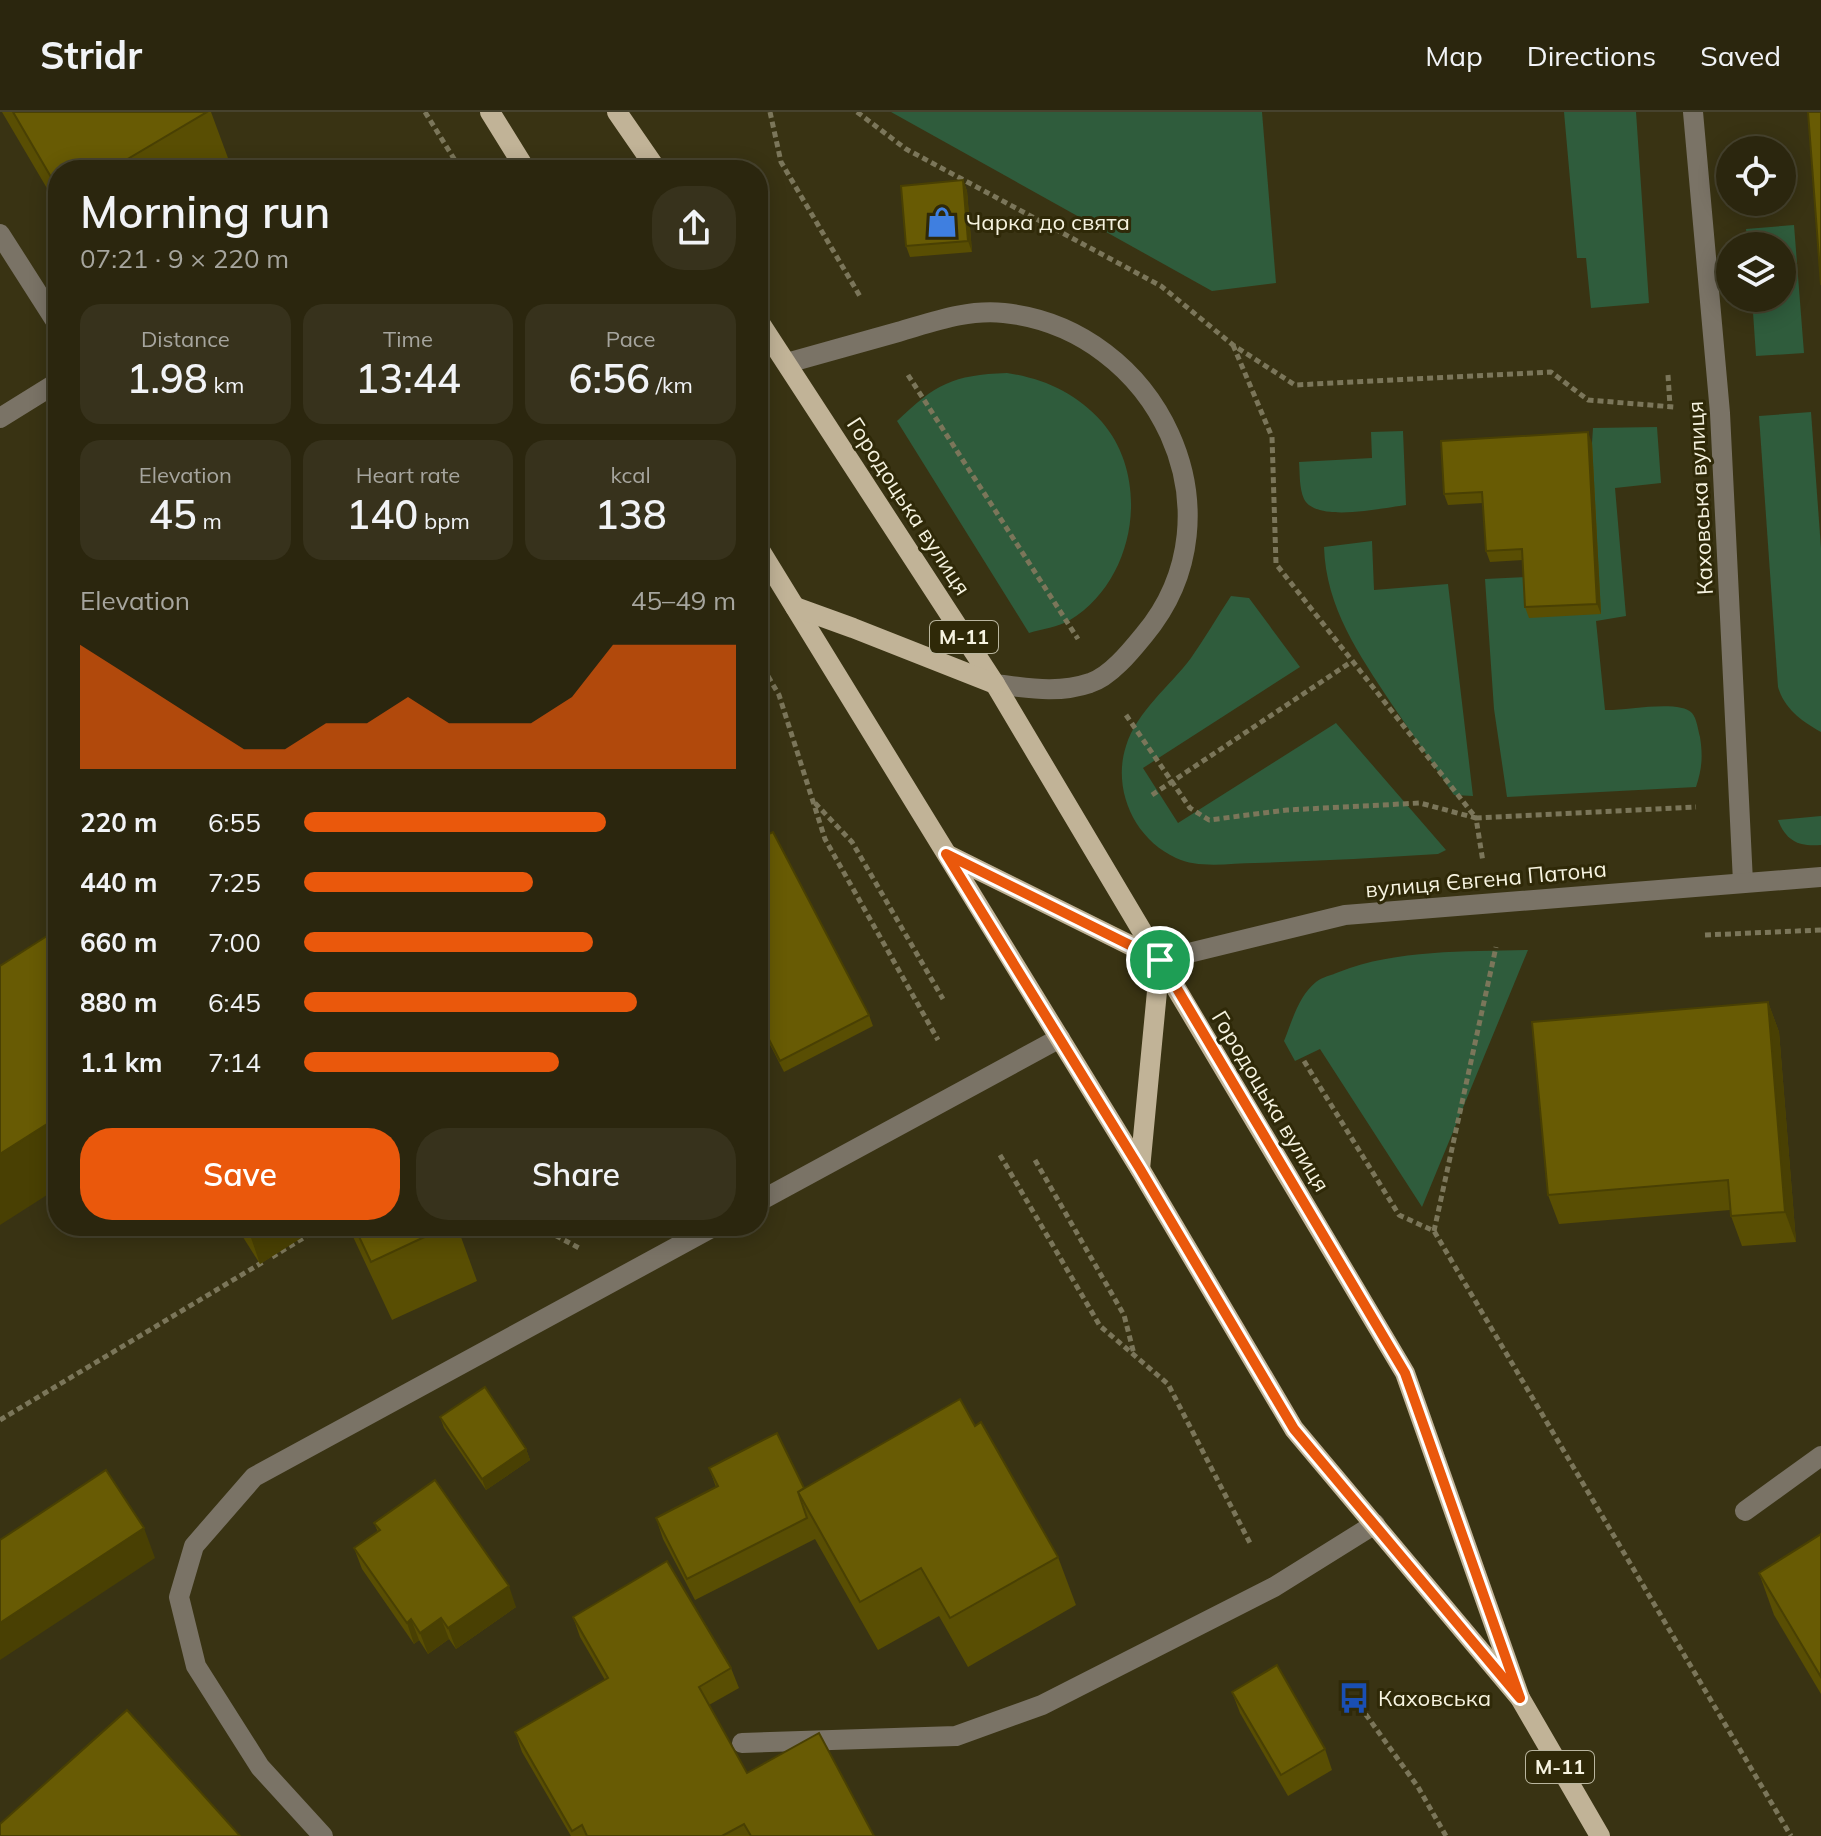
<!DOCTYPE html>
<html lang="en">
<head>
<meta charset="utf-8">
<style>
	:root { --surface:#2b260e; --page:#37321c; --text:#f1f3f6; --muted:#a6a59e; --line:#47432e; --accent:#ea580c }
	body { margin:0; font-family:Mulish,sans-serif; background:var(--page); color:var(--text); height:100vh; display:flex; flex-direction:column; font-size:30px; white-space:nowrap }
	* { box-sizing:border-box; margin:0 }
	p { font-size:26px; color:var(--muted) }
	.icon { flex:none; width:44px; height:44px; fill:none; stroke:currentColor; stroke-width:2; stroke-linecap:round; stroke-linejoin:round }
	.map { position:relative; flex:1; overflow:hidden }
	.panel { position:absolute; left:48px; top:48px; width:720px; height:1076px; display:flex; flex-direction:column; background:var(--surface); border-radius:32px; box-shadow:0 4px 20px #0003,0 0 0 2px var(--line) }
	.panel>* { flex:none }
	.fabs { position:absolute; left:1716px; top:24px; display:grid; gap:16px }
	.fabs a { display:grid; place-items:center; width:80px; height:80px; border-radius:50%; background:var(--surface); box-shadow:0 4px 20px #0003,0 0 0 2px var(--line); font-size:40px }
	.pin { position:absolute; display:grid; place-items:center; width:68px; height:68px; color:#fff; margin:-34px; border:4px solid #fff; border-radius:50%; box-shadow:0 2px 8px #0007 }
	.round { display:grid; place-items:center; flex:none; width:84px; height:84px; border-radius:32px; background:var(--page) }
	.headline { display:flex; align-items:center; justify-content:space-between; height:136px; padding:0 32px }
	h1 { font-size:44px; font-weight:600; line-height:60px }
	.figures { display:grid; grid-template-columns:repeat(3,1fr); gap:12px; height:136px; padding:8px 32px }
	.figures div { display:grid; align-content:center; border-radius:20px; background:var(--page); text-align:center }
	.figures b { font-size:40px; font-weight:600 }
	.figures small { font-size:22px; font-weight:400 }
	.figures p { font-size:22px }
	.chart { height:224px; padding:16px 32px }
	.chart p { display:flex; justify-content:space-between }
	.chart svg { width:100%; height:144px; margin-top:8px; fill:var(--accent); opacity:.7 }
	.cta { display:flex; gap:16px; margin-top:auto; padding:16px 32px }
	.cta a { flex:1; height:92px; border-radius:32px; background:var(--accent); color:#fff; font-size:32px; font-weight:600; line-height:92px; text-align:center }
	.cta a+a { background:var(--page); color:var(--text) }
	ul { padding:0 32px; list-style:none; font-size:26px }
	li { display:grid; grid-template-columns:128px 96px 1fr; align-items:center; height:60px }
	li i { height:20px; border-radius:10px; background:var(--accent) }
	header { display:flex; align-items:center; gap:48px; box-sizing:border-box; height:112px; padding:0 40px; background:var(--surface); border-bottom:2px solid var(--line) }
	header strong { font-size:38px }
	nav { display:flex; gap:44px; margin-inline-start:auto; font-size:28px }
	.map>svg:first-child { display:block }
	.green { fill:#2f5c3c }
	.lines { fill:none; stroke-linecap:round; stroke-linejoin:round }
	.path { stroke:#7b765a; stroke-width:5; stroke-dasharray:6 4; stroke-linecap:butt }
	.service { stroke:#7a7366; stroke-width:20 }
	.minor { stroke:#7a7366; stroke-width:20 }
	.tertiary { stroke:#7a7366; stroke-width:20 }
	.primary { stroke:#c1b397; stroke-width:20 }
	.wall { fill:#594e03 }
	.shaded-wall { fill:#494003 }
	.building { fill:#685b04; stroke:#494003; stroke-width:2 }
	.route-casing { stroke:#fff; stroke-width:16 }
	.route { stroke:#ea580c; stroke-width:10 }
	.labels { text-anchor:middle; stroke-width:6; stroke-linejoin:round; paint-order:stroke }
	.shield { fill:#2f2908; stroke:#bab69f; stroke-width:2 }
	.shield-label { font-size:20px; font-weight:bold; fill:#f6f3e0 }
	.poi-label { font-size:22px; fill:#f6f3e0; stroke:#2f2908; text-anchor:start }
	.street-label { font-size:22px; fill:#f6f3e0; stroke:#2f2908 }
</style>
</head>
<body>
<header>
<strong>Stridr</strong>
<nav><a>Map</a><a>Directions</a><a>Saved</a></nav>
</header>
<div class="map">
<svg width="1821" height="1724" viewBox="0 0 1821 1724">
	<rect width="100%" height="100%" fill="#393313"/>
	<g class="green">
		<path d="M 891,0 L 1262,0 L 1276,171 L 1212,179 Z"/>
		<path d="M 1564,0 L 1636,0 L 1649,191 L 1591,196 L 1586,146 L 1577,146 Z"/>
		<path d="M 1794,113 L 1804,241 L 1756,244 L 1752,186 L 1782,186 L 1782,134 L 1748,134 L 1746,117 Z"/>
		<path d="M 1007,261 C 1045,267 1076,281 1102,310 C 1152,368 1135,469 1070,508 C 1058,515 1042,517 1029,521 L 897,309 C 936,272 952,263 1007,261 Z"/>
		<path d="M 1811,300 L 1821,436 L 1821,620 C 1801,609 1784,596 1778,575 L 1759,304 Z"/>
		<path d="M 1657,315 L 1661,371 L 1615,376 L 1626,504 L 1596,509 L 1605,598 C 1624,599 1679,587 1692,601 C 1697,607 1698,618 1700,625 C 1703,644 1702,657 1696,675 L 1507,685 L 1494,597 L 1485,467 L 1527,465 L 1592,331 L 1593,316 Z"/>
		<path d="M 1403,319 L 1406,393 C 1382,396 1316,411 1304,387 C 1299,376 1300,362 1299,350 L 1372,346 L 1371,320 Z"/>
		<path d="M 1372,429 L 1374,478 L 1448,472 L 1473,684 L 1454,683 C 1433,652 1412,622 1391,591 C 1359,542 1326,496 1324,435 Z"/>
		<path d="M 1231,484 L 1249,486 L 1300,555 L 1143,656 L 1178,711 L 1336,611 L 1446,738 L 1438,742 C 1377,746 1316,749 1255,751 C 1231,751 1199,757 1176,746 C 1134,727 1112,677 1126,634 C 1137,599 1170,574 1191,546 C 1205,526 1217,505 1231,484 Z"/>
		<path d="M 1821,704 L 1821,733 C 1799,735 1786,729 1778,708 Z"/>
		<path d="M 1528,838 L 1422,1095 L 1320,937 L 1295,949 L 1284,929 C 1293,907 1298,885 1316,870 C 1322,865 1332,863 1339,860 C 1398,837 1466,840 1528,838 Z"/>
	</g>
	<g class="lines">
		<g class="path">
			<path d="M 425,0 L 461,58"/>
			<path d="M 770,0 L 781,50 L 861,186"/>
			<path d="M 857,0 L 906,37 L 1161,174 L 1233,233 L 1295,273 L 1551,260 L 1588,288 L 1674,295"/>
			<path d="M 1233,233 L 1272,325 L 1276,452 L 1476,706 L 1696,695"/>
			<path d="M 908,263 L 1078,527"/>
			<path d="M 1668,263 L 1670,294"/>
			<path d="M 758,547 L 779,583 L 825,727 L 938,928"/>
			<path d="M 1126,603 L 1190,696 L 1209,708 L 1287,698 L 1420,691 L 1476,706 L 1483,750"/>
			<path d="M 1152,683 L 1351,550"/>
			<path d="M 815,691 L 852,730 L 943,887"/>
			<path d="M 1705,823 L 1821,818"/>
			<path d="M 1304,949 L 1399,1103 L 1434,1119 L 1791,1724"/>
			<path d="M 1000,1043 L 1100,1214 L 1168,1272 L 1251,1433"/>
			<path d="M 1035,1048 L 1124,1203 L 1134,1242"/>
			<path d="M 538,1114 L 579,1136"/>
			<path d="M 1434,1119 L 1496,835"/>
			<path d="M 272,1145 L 323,1114"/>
			<path d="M 0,1308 L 263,1150"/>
			<path d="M 1354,1586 L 1418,1675 L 1446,1724"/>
		</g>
		<g class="service">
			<path d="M 0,122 L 58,213"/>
			<path d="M 787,251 C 824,241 861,230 898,220 C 933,210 967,197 1004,201 C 1157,217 1246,401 1144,523 C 1131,539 1110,565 1090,571 C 1058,582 1028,576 995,572"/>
			<path d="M 0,306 L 58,270"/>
			<path d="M 758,1090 L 1060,926"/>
			<path d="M 1745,1399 L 1821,1344"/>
			<path d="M 742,1631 L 956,1624 L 1042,1593 L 1274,1475 L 1375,1412"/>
			<path d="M 323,1724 L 260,1655 L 196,1554 L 179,1485 L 194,1434 L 254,1365 L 715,1114"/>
		</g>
		<path class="minor" d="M 1693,0 L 1720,301 L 1743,770"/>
		<path class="tertiary" d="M 1160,848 L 1345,803 L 1821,765"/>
		<g class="primary">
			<path d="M 490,0 L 526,58"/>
			<path d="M 617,0 L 657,58"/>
			<path d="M 758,208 L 995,572 L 1405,1261 L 1520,1586"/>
			<path d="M 758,435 L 1140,1057 L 1294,1317 L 1520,1586 L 1600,1724"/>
			<path d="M 795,495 L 853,516 L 995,572"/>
			<path d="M 948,743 L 1160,848"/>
			<path d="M 1140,1057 L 1160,848"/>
		</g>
	</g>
	<g class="wall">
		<path d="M 2,0 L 211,0 L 228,46 L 208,58 L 58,58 L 58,95 Z"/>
		<path d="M 963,68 L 967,79 L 972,140 L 910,145 L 906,134 Z"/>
		<path d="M 1592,331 L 1601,502 L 1529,506 L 1525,495 L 1523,448 L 1490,450 L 1486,439 L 1483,391 L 1448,393 L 1444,382 Z"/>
		<path d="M 758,727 L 869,903 L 873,914 L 784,960 L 758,909 Z"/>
		<path d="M 1768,890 L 1779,920 L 1796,1130 L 1742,1134 L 1731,1104 L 1730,1098 L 1559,1112 L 1548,1083 Z"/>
		<path d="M 236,1114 L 320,1114 L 260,1152 Z"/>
		<path d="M 348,1114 L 457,1114 L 477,1169 L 392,1208 Z"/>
		<path d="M 440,1305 L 526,1337 L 530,1348 L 486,1378 L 444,1316 Z"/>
		<path d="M 975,1314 L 1058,1445 L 1076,1493 L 968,1555 L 939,1504 L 878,1538 L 815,1427 L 695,1488 L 663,1427 L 656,1406 L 716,1375 L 709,1356 L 804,1376 Z"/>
		<path d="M 374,1411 L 516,1495 L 456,1537 L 449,1527 L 428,1542 L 419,1528 L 414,1532 L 362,1457 L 354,1436 L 378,1420 Z"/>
		<path d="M 1821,1422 L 1821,1582 L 1774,1503 L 1759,1461 Z"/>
		<path d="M 573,1505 L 731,1556 L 739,1576 L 709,1593 L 747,1661 L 874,1724 L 571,1724 L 522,1640 L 515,1620 L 605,1568 L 580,1525 Z"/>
		<path d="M 1232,1580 L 1325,1637 L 1332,1658 L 1288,1684 L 1240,1601 Z"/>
	</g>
	<g class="shaded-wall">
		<path d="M 963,68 L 967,79 L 972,140 L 968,129 Z"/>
		<path d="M 1588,320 L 1592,331 L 1601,502 L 1597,492 Z"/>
		<path d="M 1768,890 L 1779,920 L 1796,1130 L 1785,1100 Z"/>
		<path d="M 58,1005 L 58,1076 L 0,1113 L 0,1042 Z"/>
		<path d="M 247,1114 L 320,1114 L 260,1152 Z"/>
		<path d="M 526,1337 L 530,1348 L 486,1378 L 482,1367 Z"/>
		<path d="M 144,1416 L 155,1446 L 0,1548 L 0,1511 Z"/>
		<path d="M 509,1474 L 516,1495 L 456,1537 L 448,1516 Z"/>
		<path d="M 441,1506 L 449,1527 L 428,1542 L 420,1521 Z"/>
		<path d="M 411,1507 L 419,1528 L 414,1532 L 407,1511 Z"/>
	</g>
	<g class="building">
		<path d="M 13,0 L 207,0 L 109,58 L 58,58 L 58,77 Z"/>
		<path d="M 1808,0 L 1821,0 L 1821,173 Z"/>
		<path d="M 963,68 L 968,129 L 906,134 L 901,74 Z"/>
		<path d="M 1588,320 L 1597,492 L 1525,495 L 1522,437 L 1486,439 L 1482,380 L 1444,382 L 1441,329 Z"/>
		<path d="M 773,720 L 869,903 L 780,949 L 758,906 L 758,727 Z"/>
		<path d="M 58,817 L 58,1005 L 0,1042 L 0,854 Z"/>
		<path d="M 1768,890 L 1785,1100 L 1731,1104 L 1728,1068 L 1548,1083 L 1532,910 Z"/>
		<path d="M 354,1114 L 448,1114 L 371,1150 Z"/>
		<path d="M 485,1275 L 526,1337 L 482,1367 L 440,1305 Z"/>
		<path d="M 960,1287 L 975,1314 L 981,1310 L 1058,1445 L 950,1506 L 921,1456 L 860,1490 L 798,1380 Z"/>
		<path d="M 777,1321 L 804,1376 L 798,1380 L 807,1406 L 687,1467 L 656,1406 L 718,1374 L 709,1356 Z"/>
		<path d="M 106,1358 L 144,1416 L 0,1511 L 0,1428 Z"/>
		<path d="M 435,1368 L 509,1474 L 448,1516 L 441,1506 L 420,1521 L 411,1507 L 407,1511 L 354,1436 L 380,1418 L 374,1411 Z"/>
		<path d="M 1821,1422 L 1821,1565 L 1759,1461 Z"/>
		<path d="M 667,1449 L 731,1556 L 699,1575 L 747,1661 L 819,1621 L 874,1724 L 751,1724 L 744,1712 L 722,1724 L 587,1724 L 582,1713 L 572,1719 L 515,1620 L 608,1566 L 573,1505 Z"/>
		<path d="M 1277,1553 L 1325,1637 L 1281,1663 L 1232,1580 Z"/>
		<path d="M 127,1598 L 240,1724 L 0,1724 L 0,1712 Z"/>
	</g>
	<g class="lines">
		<defs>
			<path id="route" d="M 946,742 L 1160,848 L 1405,1261 L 1520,1586 L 1294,1317 L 1140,1057 Z"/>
		</defs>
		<use href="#route" class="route-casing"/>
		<use href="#route" class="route"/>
	</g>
	<defs>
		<symbol id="shop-bare" viewBox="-9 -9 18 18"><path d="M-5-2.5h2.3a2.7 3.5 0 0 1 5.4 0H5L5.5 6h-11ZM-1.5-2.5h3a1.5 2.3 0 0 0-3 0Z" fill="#3f7fe0" stroke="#2f2908" stroke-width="2.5" paint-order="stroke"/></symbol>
		<symbol id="bus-bare" viewBox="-9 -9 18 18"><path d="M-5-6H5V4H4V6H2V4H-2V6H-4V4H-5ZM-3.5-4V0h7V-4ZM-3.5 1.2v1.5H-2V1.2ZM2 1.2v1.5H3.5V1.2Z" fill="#1a4fb4" stroke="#2f2908" stroke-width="2.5" paint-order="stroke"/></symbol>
	</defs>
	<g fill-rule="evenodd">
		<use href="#shop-bare" x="920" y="88" width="44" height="44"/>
		<use href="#bus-bare" x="1332" y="1564" width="44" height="44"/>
	</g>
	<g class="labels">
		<g class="shield">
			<rect x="930" y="509" width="68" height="32" rx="6"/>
			<rect x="1526" y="1639" width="68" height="32" rx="6"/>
		</g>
		<g class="shield-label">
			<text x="964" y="532">М-11</text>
			<text x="1560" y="1662">М-11</text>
		</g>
		<g class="poi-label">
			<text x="966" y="118">Чарка до свята</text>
			<text x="1378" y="1594">Каховська</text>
		</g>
		<g class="street-label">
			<text transform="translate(1700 386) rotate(-93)" y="8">Каховська вулиця</text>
			<text transform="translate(909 394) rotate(57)" y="8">Городоцька вулиця</text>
			<text transform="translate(1486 767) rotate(-5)" y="8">вулиця Євгена Патона</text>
			<text transform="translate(1271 989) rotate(59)" y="8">Городоцька вулиця</text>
		</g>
	</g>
</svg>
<div class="fabs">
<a><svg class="icon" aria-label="locate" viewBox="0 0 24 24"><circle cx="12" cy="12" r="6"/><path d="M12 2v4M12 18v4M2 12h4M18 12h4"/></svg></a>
<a><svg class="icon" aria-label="layers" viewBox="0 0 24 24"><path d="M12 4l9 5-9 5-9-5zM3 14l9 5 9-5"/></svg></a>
</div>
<div class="pin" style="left:1160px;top:848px;background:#1e9e55"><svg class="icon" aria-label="arrive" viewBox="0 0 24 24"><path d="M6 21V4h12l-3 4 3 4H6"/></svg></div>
<section class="panel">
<div class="headline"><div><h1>Morning run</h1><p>07:21 · 9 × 220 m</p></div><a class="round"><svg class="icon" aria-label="share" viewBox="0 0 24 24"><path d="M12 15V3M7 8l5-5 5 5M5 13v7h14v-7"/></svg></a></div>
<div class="figures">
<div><p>Distance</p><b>1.98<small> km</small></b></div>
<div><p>Time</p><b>13:44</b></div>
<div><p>Pace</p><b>6:56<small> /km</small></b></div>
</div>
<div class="figures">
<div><p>Elevation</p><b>45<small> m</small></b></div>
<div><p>Heart rate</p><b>140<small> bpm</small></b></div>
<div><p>kcal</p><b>138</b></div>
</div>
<div class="chart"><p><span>Elevation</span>45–49 m</p>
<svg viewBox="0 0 160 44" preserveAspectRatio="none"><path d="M0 44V6L10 14L20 22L30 30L40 38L50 38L60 30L70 30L80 22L90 30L100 30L110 30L120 22L130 6L140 6L150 6L160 6V44z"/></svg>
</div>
<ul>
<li><b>220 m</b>6:55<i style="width:70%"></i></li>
<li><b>440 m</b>7:25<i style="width:53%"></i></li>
<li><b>660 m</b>7:00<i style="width:67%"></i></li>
<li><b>880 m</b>6:45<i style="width:77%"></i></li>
<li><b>1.1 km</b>7:14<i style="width:59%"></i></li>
</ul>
<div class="cta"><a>Save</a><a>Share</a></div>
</section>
</div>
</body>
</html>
